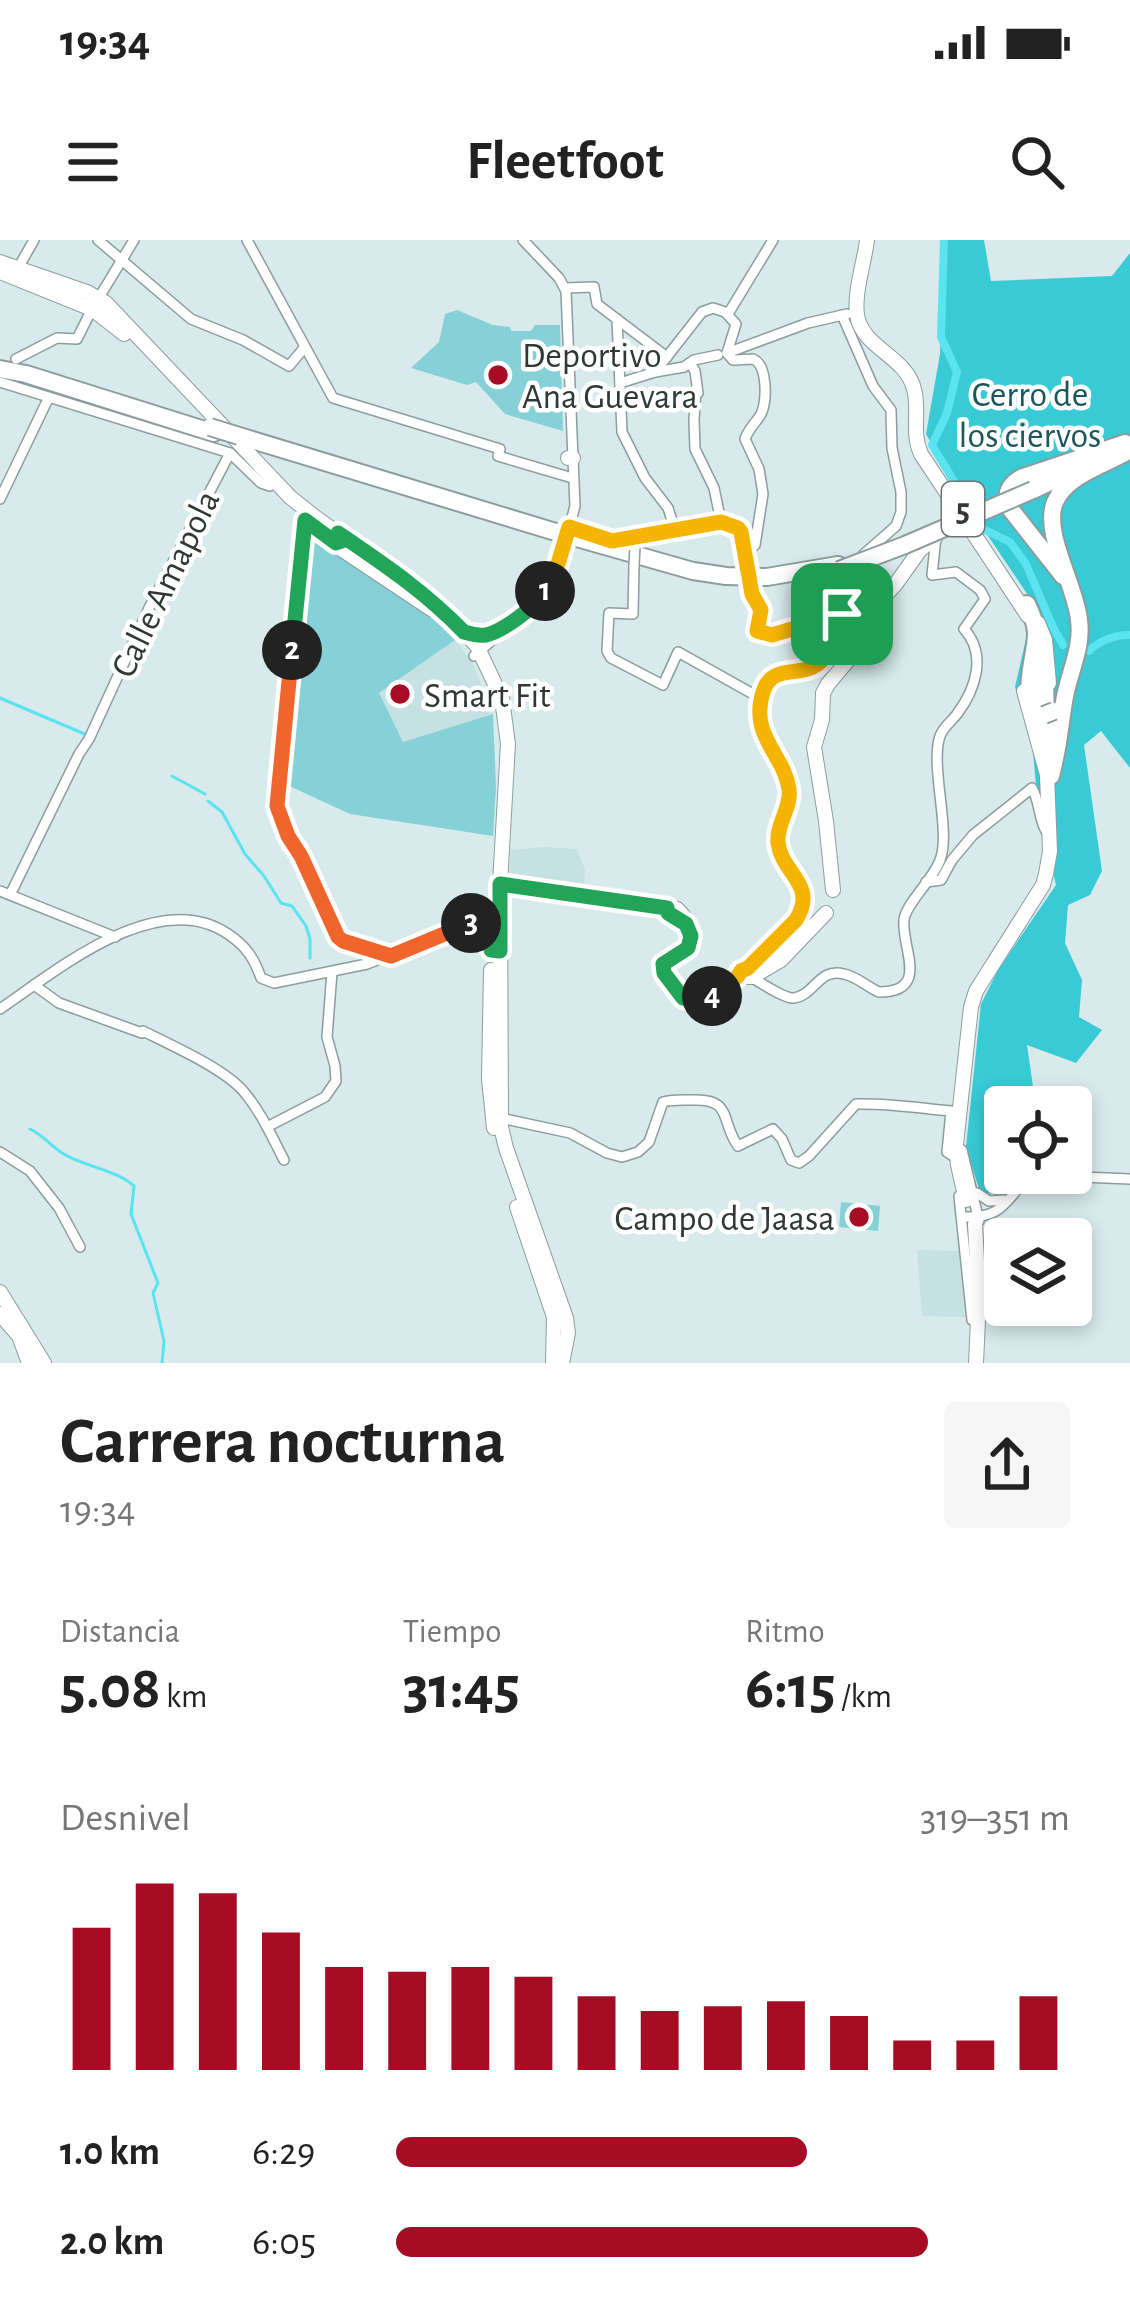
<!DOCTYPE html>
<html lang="es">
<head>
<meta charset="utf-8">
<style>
	:root { --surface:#fff; --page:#f6f6f6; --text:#222; --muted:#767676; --accent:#a60d25 }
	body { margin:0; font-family:"Alegreya Sans",sans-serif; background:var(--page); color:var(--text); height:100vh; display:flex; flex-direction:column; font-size:45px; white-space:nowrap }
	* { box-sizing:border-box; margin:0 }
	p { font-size:39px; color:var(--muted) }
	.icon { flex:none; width:66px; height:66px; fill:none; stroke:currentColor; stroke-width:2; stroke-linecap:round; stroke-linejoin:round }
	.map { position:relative; height:1123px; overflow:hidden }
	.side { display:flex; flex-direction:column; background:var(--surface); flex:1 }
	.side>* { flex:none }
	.tools { position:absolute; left:984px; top:846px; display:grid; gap:24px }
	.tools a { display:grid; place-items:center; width:108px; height:108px; border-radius:12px; background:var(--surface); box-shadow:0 6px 18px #0003; font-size:60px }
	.pin { position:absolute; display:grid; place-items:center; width:102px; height:102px; color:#fff; margin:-51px; border-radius:24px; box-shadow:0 6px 18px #0006 }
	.km { position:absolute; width:60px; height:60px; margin:-30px; border-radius:50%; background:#222; color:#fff; font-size:33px; line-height:60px; text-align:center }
	.round { display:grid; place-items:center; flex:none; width:126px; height:126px; border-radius:12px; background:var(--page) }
	.headline { display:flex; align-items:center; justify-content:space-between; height:204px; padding:0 60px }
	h1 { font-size:66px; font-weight:700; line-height:90px }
	.figures { display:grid; grid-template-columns:repeat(3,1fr); gap:18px; height:204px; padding:12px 60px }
	.figures div { display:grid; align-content:center }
	.figures b { font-size:60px; font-weight:700 }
	.figures small { font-size:33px; font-weight:400 }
	.figures p { font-size:33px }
	.chart { height:336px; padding:24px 60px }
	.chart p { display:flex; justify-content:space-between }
	.chart svg { width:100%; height:216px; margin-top:12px; stroke:var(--accent); stroke-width:6 }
	ul { padding:0 60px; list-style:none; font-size:39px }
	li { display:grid; grid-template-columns:192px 144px 1fr; align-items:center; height:90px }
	li i { height:30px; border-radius:15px; background:var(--accent) }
	.status { display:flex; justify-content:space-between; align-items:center; height:84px; padding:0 60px; background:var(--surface); direction:ltr }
	.status svg { height:33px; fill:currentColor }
	header { display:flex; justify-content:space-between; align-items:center; height:156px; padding:0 60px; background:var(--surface); font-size:54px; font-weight:700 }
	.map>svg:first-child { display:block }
	.built { fill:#c5e1e3 }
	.green { fill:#86d0d7 }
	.forest { fill:#38cad5 }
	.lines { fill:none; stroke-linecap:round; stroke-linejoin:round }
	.stream { stroke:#5ae4f0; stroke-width:3 }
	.river { stroke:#5ae4f0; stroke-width:8 }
	.minor-casing { stroke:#8c9d9e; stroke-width:12 }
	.major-casing { stroke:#8c9d9e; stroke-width:16 }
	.highway-casing { stroke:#8c9d9e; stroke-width:20 }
	.minor { stroke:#fff; stroke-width:9 }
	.major { stroke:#fff; stroke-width:14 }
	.highway { stroke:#fff; stroke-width:16 }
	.minor-bridge-casing { stroke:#8c9d9e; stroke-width:12; stroke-linecap:butt }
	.highway-bridge-casing { stroke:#8c9d9e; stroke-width:20; stroke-linecap:butt }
	.minor-bridge { stroke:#fff; stroke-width:9 }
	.highway-bridge { stroke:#fff; stroke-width:16 }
	.split-1-casing { stroke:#fff; stroke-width:24 }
	.split-2-casing { stroke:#fff; stroke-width:24 }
	.split-3-casing { stroke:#fff; stroke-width:24 }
	.split-4-casing { stroke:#fff; stroke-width:24 }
	.split-5-casing { stroke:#fff; stroke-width:24 }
	.split-1 { stroke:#f5b400; stroke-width:15 }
	.split-2 { stroke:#22a559; stroke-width:15 }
	.split-3 { stroke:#f0652b; stroke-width:15 }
	.split-4 { stroke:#22a559; stroke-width:15 }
	.split-5 { stroke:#f5b400; stroke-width:15 }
	.poi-dot { fill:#a60d25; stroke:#fff; stroke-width:4.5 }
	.labels { text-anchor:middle; stroke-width:9; stroke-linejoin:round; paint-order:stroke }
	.shield { fill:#fff; stroke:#6d7373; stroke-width:3 }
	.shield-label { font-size:33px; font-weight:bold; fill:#2f3737 }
	.poi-label { font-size:36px; fill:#2f3737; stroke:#fff; text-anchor:start }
	.park-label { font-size:36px; fill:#1c565b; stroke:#fff }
	.street-label { font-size:36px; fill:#2f3737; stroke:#fff }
</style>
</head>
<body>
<div class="status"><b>19:34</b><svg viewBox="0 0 49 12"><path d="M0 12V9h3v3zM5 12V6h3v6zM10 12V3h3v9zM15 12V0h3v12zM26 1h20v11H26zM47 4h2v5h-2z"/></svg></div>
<header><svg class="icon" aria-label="menu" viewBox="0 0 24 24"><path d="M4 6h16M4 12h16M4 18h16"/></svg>Fleetfoot<svg class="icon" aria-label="search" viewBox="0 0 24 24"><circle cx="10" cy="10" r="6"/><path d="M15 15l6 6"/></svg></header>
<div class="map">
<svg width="1130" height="1123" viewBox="0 0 1130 1123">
	<rect width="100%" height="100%" fill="#d8eaec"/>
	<g class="built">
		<path d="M 455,400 L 472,421 L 493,474 L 403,502 L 379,453 Z"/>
		<path d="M 544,607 L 577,609 L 585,630 L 584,649 L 509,641 L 511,610 Z"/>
		<path d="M 917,1010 L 960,1011 L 965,1077 L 922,1076 Z"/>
	</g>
	<g class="green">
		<path d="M 457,70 L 493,85 L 510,87 L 511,91 L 531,91 L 535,85 L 560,85 L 563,191 L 505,174 L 476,142 L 467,145 L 411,128 L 439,102 L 445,74 Z"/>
		<path d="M 306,288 L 425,369 L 455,400 L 379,453 L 403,502 L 493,474 L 496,547 L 493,596 L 350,574 L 285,544 Z"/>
		<path d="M 841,962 L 880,966 L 878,991 L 839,987 Z"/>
	</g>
	<path class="forest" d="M 944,0 L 984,0 L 991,41 L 1112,36 L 1130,13 L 1130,528 L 1101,491 L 1084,505 L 1102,631 L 1090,655 L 1068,665 L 1065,703 L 1082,740 L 1079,777 L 1102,790 L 1076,823 L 1027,805 L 1036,867 L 1005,867 L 1005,933 L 1019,933 L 1015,941 L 998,955 L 980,952 L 966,907 L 981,764 L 998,730 L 1056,645 L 1038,567 L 1033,512 L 1015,447 L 1034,364 L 965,262 L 926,194 L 940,114 Z"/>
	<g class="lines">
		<g class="stream">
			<path d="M 0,458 L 87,495"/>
			<path d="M 172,536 L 205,554"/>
			<path d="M 208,561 L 222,572 L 245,614 L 264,636 L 281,663 L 292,666 L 306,686 L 310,699 L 310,718"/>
			<path d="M 30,889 C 43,895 50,905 62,913 C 84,927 115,929 134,946 L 131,974 L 158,1043 L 153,1053 L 164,1101 L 162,1123"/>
		</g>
		<g class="river">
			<path d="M 944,0 L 941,97 L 957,132 L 947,173 L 932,205 L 983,289 L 1010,302 L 1026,324 L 1053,387 L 1063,405"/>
			<path d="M 1089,411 C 1099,401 1116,394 1130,395"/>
		</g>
		<defs>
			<g id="minor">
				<path d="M 98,0 L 191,79 L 243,100 L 289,126 L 304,108"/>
				<path d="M 247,0 L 333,158 L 500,209 L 498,216 L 569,237"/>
				<path d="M 523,0 L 559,38 L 566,51 L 575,266 L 569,289"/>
				<path d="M 18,28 L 34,0"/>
				<path d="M 565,48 L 594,47 L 597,64 L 667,117"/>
				<path d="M 728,74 L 773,0"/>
				<path d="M 617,79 L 622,192 L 645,238 L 668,268 L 675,290"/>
				<path d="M 727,113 L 733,120 C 735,120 751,119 753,119 C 768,125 767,162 761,174 C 755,184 749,188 745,199 L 759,229 L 763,254 L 755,305 L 752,308 L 744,308"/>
				<path d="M 727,113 L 808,83 L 847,74"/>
				<path d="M 16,119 L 57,98 L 77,99 L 92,69 L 134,0"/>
				<path d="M 690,123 L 695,131 L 698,153"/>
				<path d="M 655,132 L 702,72 L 713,68 L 725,72 L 736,84 L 727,113"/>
				<path d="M 0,142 L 230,213 L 261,243 L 270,246"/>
				<path d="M 620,143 L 655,132 L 684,127 L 694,120 L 718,115"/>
				<path d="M 696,149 L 694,180 L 695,209 L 714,248 L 721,282"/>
				<path d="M 0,259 L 49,157"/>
				<path d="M 305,280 L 277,566 C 293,611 317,654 338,697 L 343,701 L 388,716"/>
				<path d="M 605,299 L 636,298 L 721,282 L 740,290 L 747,324"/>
				<path d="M 634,326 L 633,374 L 609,373 L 607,411 L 611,418 L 663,445 L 678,412 L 762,459"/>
				<path d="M 751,350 L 761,370 L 757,391 L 769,395 L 843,374"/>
				<path d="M 474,416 L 499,394 L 530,375 L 543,363 L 549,353 L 564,306"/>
				<path d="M 926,642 L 941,640 L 952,620 L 973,595 L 1032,548 C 1040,562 1038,577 1046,591"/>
				<path d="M 0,651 L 115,697"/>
				<path d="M 11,653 L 79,514 L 89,499 L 150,366 L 230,213"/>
				<path d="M 738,736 C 753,716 795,694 802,669 C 809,643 786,631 779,609 C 774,590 789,573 790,554 C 790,535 774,519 766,503 C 756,481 758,450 777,434 L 809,429 L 824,418 L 855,348 L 863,315 L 896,286 L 901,272 L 901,252 L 892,208 L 891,170 L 873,146 L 842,75"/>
				<path d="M 750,737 C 761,742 784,759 794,758 C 815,755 819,727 844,734 C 858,737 867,747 879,752 C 931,752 901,708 904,680 C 905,664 936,637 941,617 C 950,588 930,525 940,496 C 943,487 952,481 957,474 C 976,449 987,414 964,389 L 985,359 L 980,350 L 956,332 L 932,335 L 936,297"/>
				<path d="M 34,745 L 59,763 L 142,793"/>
				<path d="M 0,769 C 57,730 158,646 228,694 C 246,706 254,718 261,738 L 274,743 L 367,724 L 475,681 L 492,668"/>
				<path d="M 143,791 C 171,805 225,829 244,852 C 261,872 272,897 284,920"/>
				<path d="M 501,878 L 570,893 L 607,913 L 622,917 L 638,912 L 649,902 L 663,862 C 674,859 682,860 694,860 C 733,859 720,881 738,906 L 773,889 L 782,899 L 791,920 L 799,923 L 809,916 L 856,864 C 889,863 918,868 951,871 L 947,912 L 953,916"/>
				<path d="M 267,887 L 325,857 L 336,841 L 335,826 L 327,797 L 332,732"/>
				<path d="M 962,910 L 979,981"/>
				<path d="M 0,912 L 30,931 L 59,968 L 80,1007"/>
				<path d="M 977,953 L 989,961 L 1004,960"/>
				<path d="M 959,956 L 972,1080"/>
				<path d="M 963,977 C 1009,979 1005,954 1034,935 L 1130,939"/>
			</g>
			<g id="major">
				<path d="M 867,0 C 864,24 854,52 857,75 C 862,108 906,116 914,149 C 920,171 911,192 921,214 L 1028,376"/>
				<path d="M 0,22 L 87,52 L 106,63 L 290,257 L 315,277 L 435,362 L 477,406 L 502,459 L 508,504 L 500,644 L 501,887 L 506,908 L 566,1078 L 568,1093 L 562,1123"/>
				<path d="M 0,32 L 92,69 L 124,94"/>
				<path d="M 568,218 L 573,218"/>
				<path d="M 312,285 L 344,311 L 431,369"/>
				<path d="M 551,333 L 555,335"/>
				<path d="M 1038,383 L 1045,400 L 1049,443"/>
				<path d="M 500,644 L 677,669 C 712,704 680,707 662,728 L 680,756 L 693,760 L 704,758 L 715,754 L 736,737 L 752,737 L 781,720 L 826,673"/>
				<path d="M 833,650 L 826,581 L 814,507 L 822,480 L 823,453 L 828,444 L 855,412 L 862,380 L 895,345 L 920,310 L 935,298"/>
				<path d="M 475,681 L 483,681 L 491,688"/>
				<path d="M 491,730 L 489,839 L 494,888"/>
				<path d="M 966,960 L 958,925 L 956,904 L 971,767 L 976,751 L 1043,645 L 1046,634 L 1050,611 L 1047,535 L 1024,451"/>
				<path d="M 517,967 L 554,1077 L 553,1123"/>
				<path d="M 975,984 L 979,1058 L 976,1123"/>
				<path d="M 0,1052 L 44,1123"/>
				<path d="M 0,1074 L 19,1096 L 29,1123"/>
			</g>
			<g id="highway">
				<path d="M 0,129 L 26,134 L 214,193"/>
				<path d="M 239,196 L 559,293 L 693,331 L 726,336 L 767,337 L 838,325"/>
				<path d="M 1033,250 L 1076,230"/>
				<path d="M 1063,336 L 1008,266 C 1005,252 1011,243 1023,237 L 1125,203"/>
				<path d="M 1027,364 C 1032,374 1035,382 1036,392 C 1037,416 1016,461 1044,472"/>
				<path d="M 1031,435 L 1036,431 L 1040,431 L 1045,441 L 1047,519"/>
				<path d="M 1051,536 C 1058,511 1060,487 1064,462 C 1068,434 1083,409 1079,380 C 1076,346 1042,292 1055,262 C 1067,234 1106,225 1130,210"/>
			</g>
		</defs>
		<use href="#minor" class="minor-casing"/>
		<use href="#major" class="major-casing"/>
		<use href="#highway" class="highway-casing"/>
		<use href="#minor" class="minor"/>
		<use href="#major" class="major"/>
		<use href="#highway" class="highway"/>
		<defs>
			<g id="minor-bridge">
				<path d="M 560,305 L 565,288"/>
				<path d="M 747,324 L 751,350"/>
				<path d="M 634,326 L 635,306"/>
			</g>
			<g id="highway-bridge">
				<path d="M 210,187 L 239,196"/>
				<path d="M 839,330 L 905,305 L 1033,250"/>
				<path d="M 1044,475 L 1054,471"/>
			</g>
		</defs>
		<use href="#minor-bridge" class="minor-bridge-casing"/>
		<use href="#highway-bridge" class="highway-bridge-casing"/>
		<use href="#minor-bridge" class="minor-bridge"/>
		<use href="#highway-bridge" class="highway-bridge"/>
	</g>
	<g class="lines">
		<defs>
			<path id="split-1" d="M 545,351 L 551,333 L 555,334 L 569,287 L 612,301 L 721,282 L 738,288 L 741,292 L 752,354 L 761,370 L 757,391 L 772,395 L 842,374"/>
			<path id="split-2" d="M 292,410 L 305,280 L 336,303 L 342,301 L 338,293 C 385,325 424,351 464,392 C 471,394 479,396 486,395 C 503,391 536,367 545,351"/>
			<path id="split-3" d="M 292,410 L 277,566 L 288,596 L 301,616 L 338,697 L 343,701 L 391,716 L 471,683"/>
			<path id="split-4" d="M 471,683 C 480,680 485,681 491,688 L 491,710 L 500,711 L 500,644 L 667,668 L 668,673 L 686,684 L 691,696 L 688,708 L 663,724 L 664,733 L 683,758 L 697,760 L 712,756"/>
			<path id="split-5" d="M 712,756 L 738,736 L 741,731 L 748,728 L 796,680 C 818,644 782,634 778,603 C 776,584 792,567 789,549 C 784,514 749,496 763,452 C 772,423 799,438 818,424 C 832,413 835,390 842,374"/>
		</defs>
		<use href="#split-1" class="split-1-casing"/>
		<use href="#split-2" class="split-2-casing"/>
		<use href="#split-3" class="split-3-casing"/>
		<use href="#split-4" class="split-4-casing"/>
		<use href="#split-5" class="split-5-casing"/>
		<use href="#split-1" class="split-1"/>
		<use href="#split-2" class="split-2"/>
		<use href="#split-3" class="split-3"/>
		<use href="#split-4" class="split-4"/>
		<use href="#split-5" class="split-5"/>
	</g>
	<g class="poi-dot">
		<circle cx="498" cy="135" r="12"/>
		<circle cx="400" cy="454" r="12"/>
		<circle cx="859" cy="977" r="12"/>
	</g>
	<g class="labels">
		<rect class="shield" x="942" y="242" width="42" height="54" rx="9"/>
		<g class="shield-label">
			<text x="963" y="281">5</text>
		</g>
		<g class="poi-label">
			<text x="522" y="127">Deportivo<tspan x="522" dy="41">Ana Guevara</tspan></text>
			<text x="424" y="467">Smart Fit</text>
			<text x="835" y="990" text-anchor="end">Campo de Jaasa</text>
		</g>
		<g class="park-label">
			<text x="1030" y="166">Cerro de<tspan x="1030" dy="41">los ciervos</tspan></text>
		</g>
		<g class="street-label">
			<text transform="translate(164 343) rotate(-64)" y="13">Calle Amapola</text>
		</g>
	</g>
</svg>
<div class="tools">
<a><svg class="icon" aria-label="locate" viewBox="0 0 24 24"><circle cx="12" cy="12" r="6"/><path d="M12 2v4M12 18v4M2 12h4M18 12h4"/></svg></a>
<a><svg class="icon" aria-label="layers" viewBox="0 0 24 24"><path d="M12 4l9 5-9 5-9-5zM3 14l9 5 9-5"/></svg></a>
</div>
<div class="pin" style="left:842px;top:374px;background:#1e9e55"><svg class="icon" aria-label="arrive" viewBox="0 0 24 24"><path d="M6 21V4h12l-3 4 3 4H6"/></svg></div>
<b class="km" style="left:545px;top:351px">1</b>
<b class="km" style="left:292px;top:410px">2</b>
<b class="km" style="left:471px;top:683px">3</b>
<b class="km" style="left:712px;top:756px">4</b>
</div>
<section class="side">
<div class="headline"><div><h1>Carrera nocturna</h1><p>19:34</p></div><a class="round"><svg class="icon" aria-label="share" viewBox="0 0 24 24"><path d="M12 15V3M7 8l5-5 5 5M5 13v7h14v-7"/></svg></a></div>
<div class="figures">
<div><p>Distancia</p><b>5.08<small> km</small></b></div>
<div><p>Tiempo</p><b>31:45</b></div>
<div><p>Ritmo</p><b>6:15<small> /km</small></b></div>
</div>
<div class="chart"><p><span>Desnivel</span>319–351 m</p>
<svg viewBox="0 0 160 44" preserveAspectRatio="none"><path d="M5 44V15M15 44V6M25 44V8M35 44V16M45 44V23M55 44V24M65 44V23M75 44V25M85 44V29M95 44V32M105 44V31M115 44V30M125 44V33M135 44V38M145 44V38M155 44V29"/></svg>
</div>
<ul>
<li><b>1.0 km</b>6:29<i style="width:61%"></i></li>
<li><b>2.0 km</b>6:05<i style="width:79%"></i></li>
</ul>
</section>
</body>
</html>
